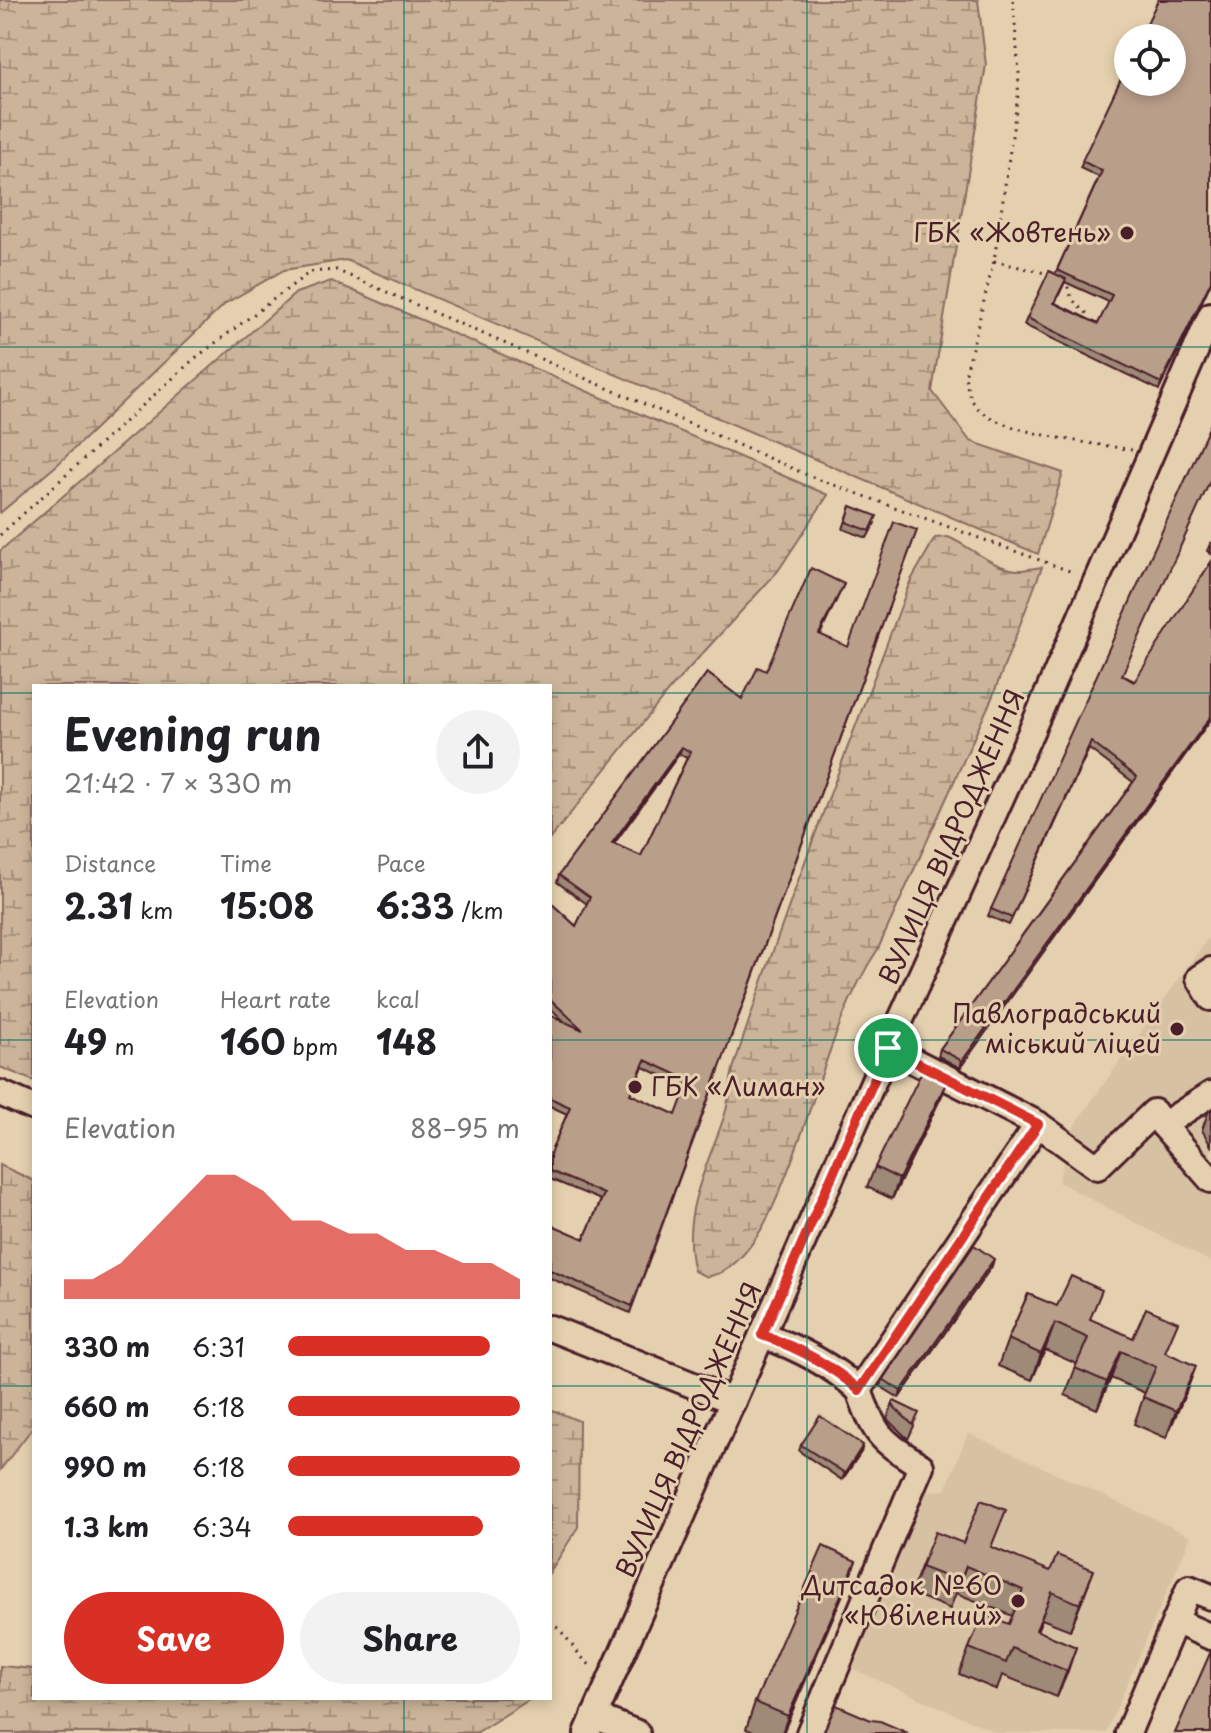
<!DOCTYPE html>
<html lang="en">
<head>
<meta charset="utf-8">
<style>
	:root { --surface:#fff; --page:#f2f2f2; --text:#202124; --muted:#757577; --accent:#d93025 }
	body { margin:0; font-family:"Playpen Sans",sans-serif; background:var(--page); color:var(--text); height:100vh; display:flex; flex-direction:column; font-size:30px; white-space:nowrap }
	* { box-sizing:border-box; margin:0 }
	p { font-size:26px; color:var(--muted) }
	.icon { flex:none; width:44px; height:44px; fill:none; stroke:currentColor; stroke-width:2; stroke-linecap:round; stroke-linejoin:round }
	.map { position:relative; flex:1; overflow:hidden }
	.details { position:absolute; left:32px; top:684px; width:520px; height:1016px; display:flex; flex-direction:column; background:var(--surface); border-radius:0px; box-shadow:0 4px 12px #0003 }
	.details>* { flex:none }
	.fabs { position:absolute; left:1114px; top:24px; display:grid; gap:16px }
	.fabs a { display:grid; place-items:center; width:72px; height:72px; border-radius:50%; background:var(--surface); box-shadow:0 4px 12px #0003; font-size:40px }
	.pin { position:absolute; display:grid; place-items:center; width:68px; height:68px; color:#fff; margin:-34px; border:4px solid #fff; border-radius:50%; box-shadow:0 2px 8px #0007 }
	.round { display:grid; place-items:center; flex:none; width:84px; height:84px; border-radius:42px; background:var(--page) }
	.summary { display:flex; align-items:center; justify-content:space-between; height:136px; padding:0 32px }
	h1 { font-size:44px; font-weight:700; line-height:60px }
	.metrics { display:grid; grid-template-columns:repeat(3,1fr); gap:12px; height:136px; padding:8px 32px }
	.metrics div { display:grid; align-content:center }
	.metrics b { font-size:34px; font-weight:700 }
	.metrics small { font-size:22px; font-weight:400 }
	.metrics p { font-size:22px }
	.chart { height:224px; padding:16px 32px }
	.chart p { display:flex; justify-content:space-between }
	.chart svg { width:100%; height:144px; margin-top:8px; fill:var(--accent); opacity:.7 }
	.cta { display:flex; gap:16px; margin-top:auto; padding:16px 32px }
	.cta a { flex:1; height:92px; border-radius:48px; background:var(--accent); color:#fff; font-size:32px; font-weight:700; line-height:92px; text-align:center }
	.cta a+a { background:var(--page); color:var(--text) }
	ul { padding:0 32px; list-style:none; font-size:26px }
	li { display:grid; grid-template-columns:128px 96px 1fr; align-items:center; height:60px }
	li i { height:20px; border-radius:10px; background:var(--accent) }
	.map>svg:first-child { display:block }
	.built { fill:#d7c1a3 }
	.wetland { fill:url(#wetland-marsh); stroke:#8a6a62; stroke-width:2 }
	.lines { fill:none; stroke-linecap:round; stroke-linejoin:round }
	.minor-casing { stroke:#4a1f2b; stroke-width:30 }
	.path { stroke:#4a1f2b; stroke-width:3; stroke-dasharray:2 6; stroke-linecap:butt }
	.minor { stroke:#e4d0ae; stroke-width:24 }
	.wall { fill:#9f8977; stroke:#4a1f2b; stroke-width:2; fill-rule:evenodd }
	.shaded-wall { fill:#826f61; stroke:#4a1f2b; stroke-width:2 }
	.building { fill:#b99f8a; stroke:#4a1f2b; stroke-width:2; fill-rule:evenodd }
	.route-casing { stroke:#fff; stroke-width:16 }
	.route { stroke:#d93025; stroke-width:10 }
	.grid { fill:none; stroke:#0f766e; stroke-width:2; stroke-opacity:0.55 }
	.poi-dot { fill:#4a1f2b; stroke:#e4d0ae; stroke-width:3 }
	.labels { text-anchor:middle; stroke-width:6; stroke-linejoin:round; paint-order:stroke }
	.poi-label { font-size:26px; fill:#4a1f2b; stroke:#e4d0ae; text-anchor:end }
	.street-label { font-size:26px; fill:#4a1f2b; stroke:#e4d0ae }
</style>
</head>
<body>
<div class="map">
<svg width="1211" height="1733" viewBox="0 0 1211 1733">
	<defs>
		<pattern id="wetland-marsh" width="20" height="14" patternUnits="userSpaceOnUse" patternTransform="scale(2)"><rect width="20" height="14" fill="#cbb499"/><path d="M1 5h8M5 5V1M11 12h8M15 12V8" fill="none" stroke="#a7927d"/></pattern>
	</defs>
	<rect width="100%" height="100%" fill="#e4d0ae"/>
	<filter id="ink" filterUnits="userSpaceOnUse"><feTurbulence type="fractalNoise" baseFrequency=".0125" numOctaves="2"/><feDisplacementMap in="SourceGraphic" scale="16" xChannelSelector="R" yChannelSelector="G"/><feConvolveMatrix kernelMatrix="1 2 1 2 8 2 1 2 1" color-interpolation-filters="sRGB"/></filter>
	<g filter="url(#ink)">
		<g class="built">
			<path d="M 1211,934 L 1211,1262 L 1058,1182 L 1075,1124 Z"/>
			<path d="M 968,1433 L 1191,1536 L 1106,1733 L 998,1733 L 846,1666 L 919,1491 L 945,1490 Z"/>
		</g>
		<g class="wetland">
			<path d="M 0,0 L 978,0 L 986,65 L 932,391 L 970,441 L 1063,473 L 1038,554 L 346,260 L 284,270 L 226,303 L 57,465 L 0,513 Z"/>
			<path d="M 331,281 L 828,495 L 778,571 L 670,689 L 550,839 L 550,686 L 34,686 L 34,1081 L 0,1067 L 0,551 L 296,293 Z"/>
			<path d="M 948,537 C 970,546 992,568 1017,570 C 1025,570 1034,568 1042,567 L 992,698 L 878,949 C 840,1006 822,1077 799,1141 C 784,1181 763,1247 724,1271 C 720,1274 712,1275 707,1277 L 694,1271 C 679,1215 708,1166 725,1114 C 730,1099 729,1082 734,1066 C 787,903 850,742 910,582 L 935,538 Z"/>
			<path d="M 0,1165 L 34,1181 L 34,1426 L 0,1470 Z"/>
			<path d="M 550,1409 L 579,1421 L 578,1527 L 550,1572 Z"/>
			<path d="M 0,1666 L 34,1669 L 34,1698 L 532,1698 L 476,1733 L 0,1733 Z"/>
		</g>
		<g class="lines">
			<defs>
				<g id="minor">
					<path d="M 1211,970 L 1199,978 L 1211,998"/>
					<path d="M 888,1048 L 1038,1124 L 1097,1167 L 1154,1112 L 1163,1125 L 1211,1180"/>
					<path d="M 0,1093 L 34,1108"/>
					<path d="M 1163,1125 L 1211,1094"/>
					<path d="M 550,1328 L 733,1401"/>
					<path d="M 762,1335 C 799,1348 830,1364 859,1390 L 1038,1124"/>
					<path d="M 1175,1621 L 1211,1637"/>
					<path d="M 594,1716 L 637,1733"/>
					<path d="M 587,1733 L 888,1048 L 1030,734 L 1211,315"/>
					<path d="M 809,1733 L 921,1466 C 880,1439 876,1438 859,1390"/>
					<path d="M 1128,1733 L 1189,1588 L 1211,1597"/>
				</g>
			</defs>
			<use href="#minor" class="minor-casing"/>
			<g class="path">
				<path d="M 1013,0 L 1019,72 L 1018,95 L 994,261 L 965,376 C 967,386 969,396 975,405 C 996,434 1096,443 1132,450"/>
				<path d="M 994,261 L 1049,274"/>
				<path d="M 1063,281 L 1067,283 C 1070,299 1077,307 1091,316"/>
				<path d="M 0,535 L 194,359 L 310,272 L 336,270 L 812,477 L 1075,573"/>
				<path d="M 550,1622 C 568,1634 576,1656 593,1667"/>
			</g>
			<use href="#minor" class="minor"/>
		</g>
		<g class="wall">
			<path d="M 1128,64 L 1211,282 L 1159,390 L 1024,325 L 1027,318 L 1055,274 L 1099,177 L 1080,168 ZM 1065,282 L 1109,302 L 1098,324 L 1055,303 Z"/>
			<path d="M 851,506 L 875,523 L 867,538 L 843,529 Z"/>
			<path d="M 917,530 L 630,1313 L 550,1278 L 550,1224 L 584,1239 L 601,1200 L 550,1179 L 550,1154 L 567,1114 L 550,1106 L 550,1015 L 564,1021 L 550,1008 L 550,902 L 576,926 L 587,904 L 557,882 L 559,875 L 707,673 L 742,699 L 844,584 L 820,635 L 848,647 ZM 679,754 L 687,758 L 641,856 L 614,844 ZM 643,1067 L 687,1087 L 676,1115 L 630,1094 Z"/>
			<path d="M 1211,542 L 1211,554 L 1207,551 Z"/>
			<path d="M 1122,675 L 1211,719 L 960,1068 L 938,1056 L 940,1049 L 1133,782 L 1089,749 L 1009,925 L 988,916 L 991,909 Z"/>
			<path d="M 943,1093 L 892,1199 L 867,1187 L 875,1167 Z"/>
			<path d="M 1211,1109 L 1211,1146 L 1202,1130 L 1209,1110 Z"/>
			<path d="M 992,1266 L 899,1398 L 880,1386 L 883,1379 Z"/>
			<path d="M 1028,1294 L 1196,1366 L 1186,1392 L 1166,1438 L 1134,1424 L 1145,1393 L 1111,1378 L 1097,1409 L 1065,1395 L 1077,1364 L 1045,1350 L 1032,1380 L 998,1366 L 1008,1339 Z"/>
			<path d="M 894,1401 L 914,1426 L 908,1439 L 887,1419 Z"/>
			<path d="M 801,1445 L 861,1452 L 842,1480 L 799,1451 Z"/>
			<path d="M 963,1543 L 992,1547 L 1084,1596 L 1070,1630 L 1042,1619 L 1037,1631 L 1076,1647 L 1057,1697 L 1002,1675 L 997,1690 L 959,1674 L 969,1648 L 1009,1624 L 1013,1616 L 956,1593 L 950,1609 L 911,1593 L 921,1567 Z"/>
			<path d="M 846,1587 L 783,1733 L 756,1733 L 746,1729 L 755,1702 Z"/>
		</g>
		<g class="shaded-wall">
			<path d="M 1211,282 L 1201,304 L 1159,390 L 1161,383 Z"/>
			<path d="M 1211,716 L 1211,719 L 960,1068 L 962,1061 Z"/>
			<path d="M 682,747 L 679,754 L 609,850 L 612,843 Z"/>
			<path d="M 951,1073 L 943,1093 L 892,1199 L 899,1179 Z"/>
			<path d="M 994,1259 L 992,1266 L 899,1398 L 901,1391 Z"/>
			<path d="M 1055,1323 L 1045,1350 L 1032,1380 L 1041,1354 Z"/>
			<path d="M 1121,1351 L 1111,1378 L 1097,1409 L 1107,1382 Z"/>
			<path d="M 1196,1366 L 1186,1392 L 1166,1438 L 1176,1411 Z"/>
			<path d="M 863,1445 L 861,1452 L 842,1480 L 845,1473 Z"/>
			<path d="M 856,1561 L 846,1587 L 782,1733 L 788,1716 Z"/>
			<path d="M 1094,1570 L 1084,1596 L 1070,1630 L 1080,1604 Z"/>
			<path d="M 1076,1647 L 1067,1674 L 1057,1697 L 1067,1671 Z"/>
		</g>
		<g class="building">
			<path d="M 1158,0 L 1211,0 L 1211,281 L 1161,383 L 1027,318 L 1049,271 L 1066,279 L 1054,303 L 1098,324 L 1112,295 L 1057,270 L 1102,171 L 1082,161 L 1128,64 L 1128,82 L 1172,82 L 1172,38 L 1140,38 Z"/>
			<path d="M 1211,423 L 1211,479 L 1122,675 L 1134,682 L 1211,562 L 1211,716 L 962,1061 L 940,1049 L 1137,777 L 1091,742 L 1012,918 L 991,909 Z"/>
			<path d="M 851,506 L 877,516 L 870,531 L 846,522 Z"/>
			<path d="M 894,522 L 917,530 L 632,1306 L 550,1270 L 550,1224 L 584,1239 L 604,1194 L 550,1171 L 550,1154 L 570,1107 L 550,1098 L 550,1015 L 583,1030 L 550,999 L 550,902 L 576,926 L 590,897 L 559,875 L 707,673 L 742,699 L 758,667 L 766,671 L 811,568 L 844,584 L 819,634 L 848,647 ZM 682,747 L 690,752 L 641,856 L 612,843 ZM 645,1060 L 689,1080 L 676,1115 L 630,1094 Z"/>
			<path d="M 927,1061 L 951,1073 L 899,1179 L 875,1167 Z"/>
			<path d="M 974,1245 L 994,1259 L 901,1391 L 883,1379 Z"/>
			<path d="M 1071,1276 L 1102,1290 L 1090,1319 L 1133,1338 L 1146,1308 L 1178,1322 L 1165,1352 L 1196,1366 L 1176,1411 L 1143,1397 L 1156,1367 L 1121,1351 L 1107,1382 L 1075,1368 L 1088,1338 L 1055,1323 L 1041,1354 L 1008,1339 L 1028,1294 L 1057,1306 Z"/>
			<path d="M 894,1401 L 919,1413 L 913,1425 L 892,1405 Z"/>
			<path d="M 820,1416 L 863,1445 L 845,1473 L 801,1445 Z"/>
			<path d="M 981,1500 L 1006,1510 L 991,1547 L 1050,1571 L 1057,1555 L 1094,1570 L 1080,1604 L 1052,1592 L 1036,1630 L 1076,1647 L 1067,1671 L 1012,1648 L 1006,1663 L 969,1648 L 983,1614 L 1009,1624 L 1023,1590 L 966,1566 L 960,1582 L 921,1567 L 935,1532 L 963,1543 Z"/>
			<path d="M 823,1546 L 856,1561 L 788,1716 L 755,1702 Z"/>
			<path d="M 1211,1651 L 1211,1733 L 1175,1733 Z"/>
			<path d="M 836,1705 L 871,1720 L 880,1721 L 908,1733 L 823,1733 Z"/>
		</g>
	</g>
	<g class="lines" filter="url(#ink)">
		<defs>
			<path id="route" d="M 888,1048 L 1038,1124 L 859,1390 C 830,1364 799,1348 762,1335 Z"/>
		</defs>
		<use href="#route" class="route-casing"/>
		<use href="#route" class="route"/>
	</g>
	<path class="grid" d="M 404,0 L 404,686M 807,0 L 807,1733M 0,347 L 1211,347M 0,693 L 34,693M 550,693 L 1211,693M 0,1040 L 34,1040M 550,1040 L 1211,1040M 0,1386 L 34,1386M 550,1386 L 1211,1386M 404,1698 L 404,1733"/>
	<g class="poi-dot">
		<circle cx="1127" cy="233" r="8"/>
		<circle cx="1177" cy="1029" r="8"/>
		<circle cx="635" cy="1087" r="8"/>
		<circle cx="1018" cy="1601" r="8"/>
	</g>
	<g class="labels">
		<g class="poi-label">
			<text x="1111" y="242">ГБК «Жовтень»</text>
			<text x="1161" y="1023">Павлоградський<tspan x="1161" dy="30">міський ліцей</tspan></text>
			<text x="651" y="1096" text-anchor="start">ГБК «Лиман»</text>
			<text x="1002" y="1595">Дитсадок №60<tspan x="1002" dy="30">«Ювілений»</tspan></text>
		</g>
		<g class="street-label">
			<text transform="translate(952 837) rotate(-66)" y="9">ВУЛИЦЯ ВІДРОДЖЕННЯ</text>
			<text transform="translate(689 1430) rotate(-66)" y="9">ВУЛИЦЯ ВІДРОДЖЕННЯ</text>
		</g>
	</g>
</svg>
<div class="fabs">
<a><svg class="icon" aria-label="locate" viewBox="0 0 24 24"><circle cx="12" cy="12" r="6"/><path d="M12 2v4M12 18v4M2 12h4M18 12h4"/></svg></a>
</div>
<div class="pin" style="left:888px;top:1048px;background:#1e9e55"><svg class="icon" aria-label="arrive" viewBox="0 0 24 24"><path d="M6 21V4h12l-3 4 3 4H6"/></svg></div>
<section class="details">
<div class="summary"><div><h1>Evening run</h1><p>21:42 · 7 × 330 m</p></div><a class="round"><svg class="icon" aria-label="share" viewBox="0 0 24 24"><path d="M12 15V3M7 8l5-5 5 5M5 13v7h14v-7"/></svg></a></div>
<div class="metrics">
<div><p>Distance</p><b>2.31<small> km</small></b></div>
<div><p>Time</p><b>15:08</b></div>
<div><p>Pace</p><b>6:33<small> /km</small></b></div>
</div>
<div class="metrics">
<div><p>Elevation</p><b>49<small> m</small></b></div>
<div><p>Heart rate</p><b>160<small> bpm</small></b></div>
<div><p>kcal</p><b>148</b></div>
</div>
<div class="chart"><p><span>Elevation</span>88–95 m</p>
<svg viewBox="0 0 160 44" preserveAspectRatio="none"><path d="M0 44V38L10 38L20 33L30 24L40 15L50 6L60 6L70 11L80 20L90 20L100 24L110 24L120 29L130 29L140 33L150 33L160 38V44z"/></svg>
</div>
<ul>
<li><b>330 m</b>6:31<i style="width:87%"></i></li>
<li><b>660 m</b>6:18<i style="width:100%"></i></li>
<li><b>990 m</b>6:18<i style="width:100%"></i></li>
<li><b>1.3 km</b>6:34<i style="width:84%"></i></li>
</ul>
<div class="cta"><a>Save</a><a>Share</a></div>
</section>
</div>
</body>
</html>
